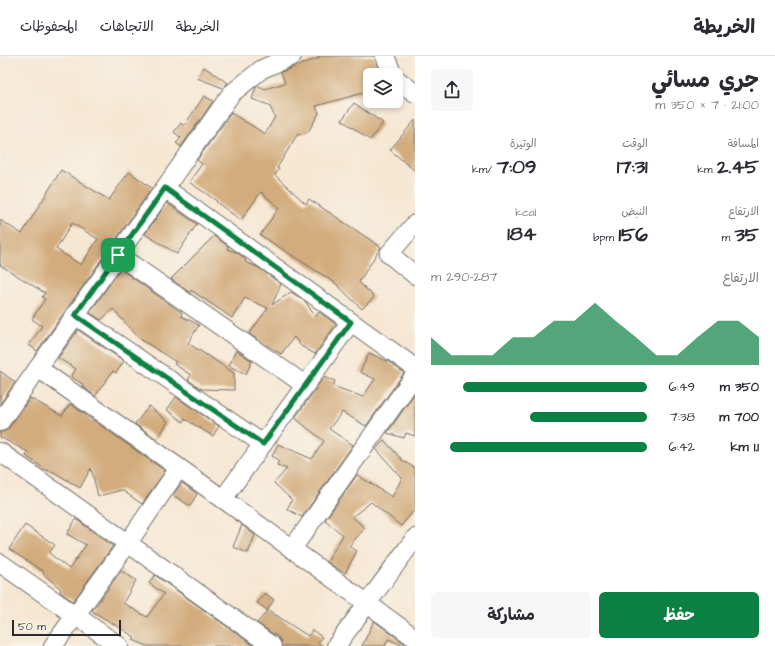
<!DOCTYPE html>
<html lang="ar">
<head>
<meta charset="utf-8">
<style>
	:root { --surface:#fff; --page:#f7f7f7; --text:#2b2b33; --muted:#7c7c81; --line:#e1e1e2; --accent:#0b8043 }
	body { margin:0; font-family:"Architects Daughter","Playpen Sans Arabic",sans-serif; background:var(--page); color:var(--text); direction:rtl; height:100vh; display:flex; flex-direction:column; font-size:15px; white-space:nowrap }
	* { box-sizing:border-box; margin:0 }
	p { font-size:13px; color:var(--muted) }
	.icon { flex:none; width:22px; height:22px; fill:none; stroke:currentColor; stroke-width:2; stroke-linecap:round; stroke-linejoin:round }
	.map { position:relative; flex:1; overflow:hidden; direction:ltr }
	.panel { display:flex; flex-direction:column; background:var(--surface); width:360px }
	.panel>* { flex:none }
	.controls { position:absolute; left:363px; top:12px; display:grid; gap:8px }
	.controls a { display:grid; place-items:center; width:40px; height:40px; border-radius:6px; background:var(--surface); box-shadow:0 2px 6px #0003; font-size:20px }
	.scale { position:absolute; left:12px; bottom:10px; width:109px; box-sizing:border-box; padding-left:4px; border:2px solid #2b2b2b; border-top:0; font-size:11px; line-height:14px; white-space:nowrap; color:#2b2b2b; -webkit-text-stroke:3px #f7f3e8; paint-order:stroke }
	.pin { position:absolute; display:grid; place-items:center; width:34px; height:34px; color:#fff; margin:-17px; border-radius:8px; box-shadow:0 2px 6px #0006 }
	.round { display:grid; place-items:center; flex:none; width:42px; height:42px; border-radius:6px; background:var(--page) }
	.overview { display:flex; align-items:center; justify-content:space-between; height:68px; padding:0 16px }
	h1 { font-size:22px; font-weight:700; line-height:30px }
	.stats { display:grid; grid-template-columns:repeat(3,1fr); gap:6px; height:68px; padding:4px 16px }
	.stats div { display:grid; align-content:center }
	.stats b { font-size:20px; font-weight:700 }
	.stats small { font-size:11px; font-weight:400 }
	.stats p { font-size:11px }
	.chart { height:112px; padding:8px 16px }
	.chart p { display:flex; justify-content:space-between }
	.chart svg { width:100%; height:72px; margin-top:4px; fill:var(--accent); opacity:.7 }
	.button { display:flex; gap:8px; margin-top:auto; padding:8px 16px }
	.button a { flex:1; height:46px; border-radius:6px; background:var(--accent); color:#fff; font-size:16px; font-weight:700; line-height:46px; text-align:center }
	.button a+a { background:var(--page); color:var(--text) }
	ul { padding:0 16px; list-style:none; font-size:13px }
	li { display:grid; grid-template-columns:64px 48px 1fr; align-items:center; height:30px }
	li i { height:10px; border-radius:5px; background:var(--accent) }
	header { display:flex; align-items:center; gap:24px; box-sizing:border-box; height:56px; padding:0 20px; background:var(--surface); border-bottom:1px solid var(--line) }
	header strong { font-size:19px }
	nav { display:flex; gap:22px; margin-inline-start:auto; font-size:14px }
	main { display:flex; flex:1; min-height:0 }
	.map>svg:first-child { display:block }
	.building { fill:#d2ac7d; fill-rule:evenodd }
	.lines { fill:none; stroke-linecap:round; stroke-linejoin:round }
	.minor-casing { stroke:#726d66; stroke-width:20 }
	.minor { stroke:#fff; stroke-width:18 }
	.route-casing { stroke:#fff; stroke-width:8 }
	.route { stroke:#0b8043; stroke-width:5 }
</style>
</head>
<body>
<header>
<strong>الخريطة</strong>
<nav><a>الخريطة</a><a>الاتجاهات</a><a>المحفوظات</a></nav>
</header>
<main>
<section class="panel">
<div class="overview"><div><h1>جري مسائي</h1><p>21:00 · 7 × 350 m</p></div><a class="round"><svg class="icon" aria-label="share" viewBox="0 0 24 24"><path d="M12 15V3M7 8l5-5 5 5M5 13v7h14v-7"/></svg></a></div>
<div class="stats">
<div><p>المسافة</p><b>2.45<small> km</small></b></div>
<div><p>الوقت</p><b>17:31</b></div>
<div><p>الوتيرة</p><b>7:09<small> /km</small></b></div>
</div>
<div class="stats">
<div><p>الارتفاع</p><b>35<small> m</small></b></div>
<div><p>النبض</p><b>156<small> bpm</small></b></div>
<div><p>kcal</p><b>184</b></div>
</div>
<div class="chart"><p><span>الارتفاع</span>287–290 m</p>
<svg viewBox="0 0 160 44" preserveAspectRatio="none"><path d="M0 44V27L10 38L20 38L30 38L40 27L50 27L60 17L70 17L80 6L90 17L100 27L110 38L120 38L130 27L140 17L150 17L160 27V44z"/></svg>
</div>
<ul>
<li><b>350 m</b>6:49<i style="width:85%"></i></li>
<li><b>700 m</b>7:38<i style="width:54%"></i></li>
<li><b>1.1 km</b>6:42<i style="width:91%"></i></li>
</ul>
<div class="button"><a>حفظ</a><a>مشاركة</a></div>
</section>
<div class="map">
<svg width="415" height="590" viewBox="0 0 415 590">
	<rect width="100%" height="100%" fill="#f7f3e8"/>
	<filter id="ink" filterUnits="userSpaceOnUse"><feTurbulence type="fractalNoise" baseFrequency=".025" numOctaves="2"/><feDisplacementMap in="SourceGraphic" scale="8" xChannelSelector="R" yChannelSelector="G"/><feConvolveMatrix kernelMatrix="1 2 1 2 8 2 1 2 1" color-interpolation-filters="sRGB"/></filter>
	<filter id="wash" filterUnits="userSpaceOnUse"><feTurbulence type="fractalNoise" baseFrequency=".012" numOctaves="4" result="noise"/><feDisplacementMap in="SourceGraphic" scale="16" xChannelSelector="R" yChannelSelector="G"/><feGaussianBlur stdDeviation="0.9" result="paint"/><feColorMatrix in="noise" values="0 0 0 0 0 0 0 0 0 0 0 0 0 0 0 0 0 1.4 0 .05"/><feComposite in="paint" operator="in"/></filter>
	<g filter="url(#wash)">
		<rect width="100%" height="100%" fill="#f6e7d3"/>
		<g id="blocks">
			<g class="building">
				<path d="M 318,0 L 375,0 L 382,19 L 370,19 L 370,35 L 316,50 L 319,57 L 308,76 L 297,79 L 277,112 L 279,113 L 275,119 L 306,148 L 309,143 L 381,191 L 359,226 L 374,241 L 362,253 L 334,226 L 260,179 L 279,152 L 261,136 L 241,164 L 216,146 L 217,145 L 189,126 L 202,108 L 197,104 L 231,57 L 265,78 L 275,61 L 269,49 L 252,43 L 256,31 L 258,30 L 265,33 L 285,27 L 281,16 L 319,2 Z"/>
				<path d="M 204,11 L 228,27 L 223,32 L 197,22 Z"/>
				<path d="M 204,40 L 213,45 L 181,91 L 176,87 L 181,82 L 174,76 L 181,67 L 184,70 Z"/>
				<path d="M 354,47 L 383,67 L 370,84 L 342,64 Z"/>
				<path d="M 415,64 L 415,115 L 390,94 Z"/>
				<path d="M 61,114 L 109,144 L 129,116 L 152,132 L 37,295 L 29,289 L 42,270 L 32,263 L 45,243 L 42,241 L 45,237 L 0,209 L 0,164 L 22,178 ZM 72,167 L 98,183 L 81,209 L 56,193 Z"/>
				<path d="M 167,147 L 197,168 L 177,198 L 145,178 Z"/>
				<path d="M 214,180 L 228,190 L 227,193 L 238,197 L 246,204 L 245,206 L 259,212 L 281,228 L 272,249 L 291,236 L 306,246 L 315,261 L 319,256 L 336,268 L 315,298 L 301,290 L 294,281 L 281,298 L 249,278 L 268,252 L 245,242 L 232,262 L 191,234 L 190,237 L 171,223 Z"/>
				<path d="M 120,213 L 182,257 L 181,260 L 199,269 L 188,287 L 234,317 L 234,334 L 202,333 L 188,324 L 191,319 L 174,308 L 176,306 L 139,282 L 113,253 L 101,264 L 90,257 Z"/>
				<path d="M 78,274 L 124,305 L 116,317 L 113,315 L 95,340 L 82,330 L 83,328 L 71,321 L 76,313 L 58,302 Z"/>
				<path d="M 236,294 L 252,305 L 246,318 L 229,310 Z"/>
				<path d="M 369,297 L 389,306 L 404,317 L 366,370 L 342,356 L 329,373 L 353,389 L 302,461 L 287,453 L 292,444 L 274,427 L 287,413 L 277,409 L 279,404 L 272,400 L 278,388 L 312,403 L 324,385 L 295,362 L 324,321 L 335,325 L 333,330 L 363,341 L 375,323 L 360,316 Z"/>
				<path d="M 0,315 L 15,326 L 0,348 Z"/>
				<path d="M 415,337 L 415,380 L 406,377 L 404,382 L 387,377 Z"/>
				<path d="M 176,341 L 219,370 L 213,380 L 185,363 L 183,366 L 167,354 Z"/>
				<path d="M 30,342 L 62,360 L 70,348 L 165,415 L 142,448 L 122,434 L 98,440 L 91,412 L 80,432 L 54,416 L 46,414 L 26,400 L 28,396 L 0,381 L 0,376 L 5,375 L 9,372 Z"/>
				<path d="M 149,350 L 168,366 L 157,383 L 135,368 Z"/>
				<path d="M 384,384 L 403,405 L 415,412 L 415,453 L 401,470 L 371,446 L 352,461 L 365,472 L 349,490 L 357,495 L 345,517 L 327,506 L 343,479 L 325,464 L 357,419 L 392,441 L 402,422 L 376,393 Z"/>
				<path d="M 182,427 L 197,438 L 190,450 L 173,439 Z"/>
				<path d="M 76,463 L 113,490 L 73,545 L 60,536 L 61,533 L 43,518 L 44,516 L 9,493 L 25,469 L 55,489 L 49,497 L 69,513 L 86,489 L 67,478 Z"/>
				<path d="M 242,469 L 255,479 L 248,497 L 233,491 Z"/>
				<path d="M 121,515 L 136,524 L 123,547 L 147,561 L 164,538 L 149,527 L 155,519 L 254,590 L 147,590 L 133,584 L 135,581 L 92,555 Z"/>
				<path d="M 265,537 L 274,544 L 267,554 L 257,547 Z"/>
				<path d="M 268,554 L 308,580 L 312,574 L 322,581 L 318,587 L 323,590 L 282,590 L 281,585 L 278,581 L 257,567 Z"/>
				<path d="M 374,565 L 405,588 L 404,590 L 388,583 L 385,590 L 362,590 Z"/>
			</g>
		</g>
	</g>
	<g filter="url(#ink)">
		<use href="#blocks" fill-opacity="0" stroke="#726d66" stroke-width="1"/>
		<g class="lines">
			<defs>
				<g id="minor">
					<path d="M 385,0 L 393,19"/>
					<path d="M 396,23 L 415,37"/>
					<path d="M 165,132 L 415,312"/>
					<path d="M 415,168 L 389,198 L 415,219"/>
					<path d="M 118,199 L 305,329"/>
					<path d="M 75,259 L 263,388"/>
					<path d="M 38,312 L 223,443 L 415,582"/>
					<path d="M 0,366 L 231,38 L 262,13 L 292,0"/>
					<path d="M 0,396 L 272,590"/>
					<path d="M 223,443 L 351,266"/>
					<path d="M 292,493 L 415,319"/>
					<path d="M 0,507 L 119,590"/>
					<path d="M 53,590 L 128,487 L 179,412"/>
					<path d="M 336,590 L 415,482"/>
				</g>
			</defs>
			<use href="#minor" class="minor-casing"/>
			<use href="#minor" class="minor"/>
		</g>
	</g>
	<g class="lines" filter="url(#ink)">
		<defs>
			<path id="route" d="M 165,132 L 351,266 L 263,388 L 75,259 Z"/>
		</defs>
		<use href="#route" class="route-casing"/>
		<use href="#route" class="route"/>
	</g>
</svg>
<div class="controls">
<a><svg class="icon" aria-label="layers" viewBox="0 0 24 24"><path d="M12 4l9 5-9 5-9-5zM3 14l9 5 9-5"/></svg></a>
</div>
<div class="scale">50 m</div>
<div class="pin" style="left:118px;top:199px;background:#1e9e55"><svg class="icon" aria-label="arrive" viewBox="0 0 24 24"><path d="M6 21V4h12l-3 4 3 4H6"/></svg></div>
</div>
</main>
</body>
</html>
